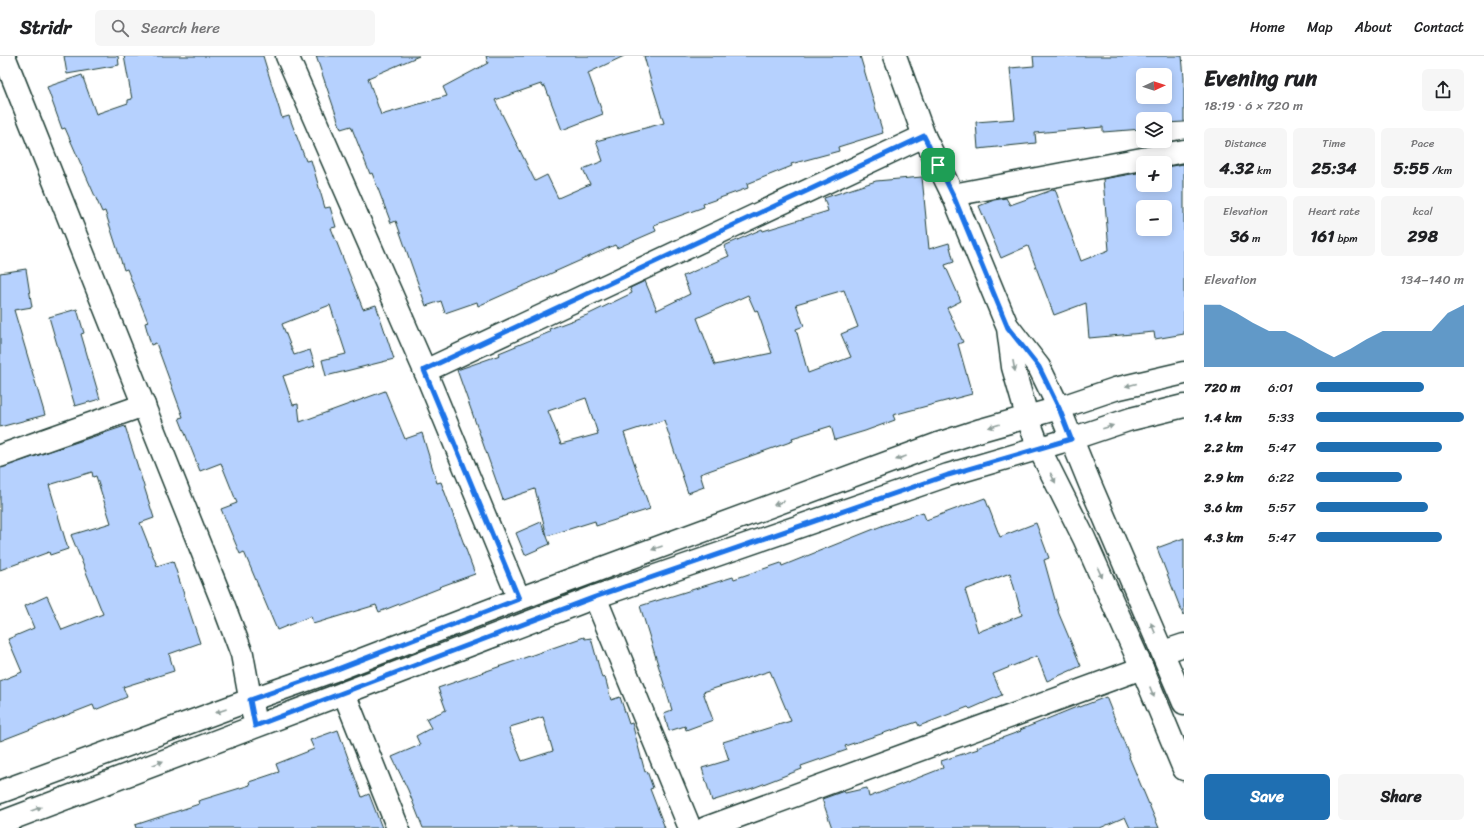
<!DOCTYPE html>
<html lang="en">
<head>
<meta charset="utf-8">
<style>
	:root { --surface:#fff; --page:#f6f6f6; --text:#202124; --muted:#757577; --line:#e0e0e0; --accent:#1f6fb2 }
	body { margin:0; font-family:Sriracha,sans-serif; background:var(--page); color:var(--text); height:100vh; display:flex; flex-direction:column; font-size:15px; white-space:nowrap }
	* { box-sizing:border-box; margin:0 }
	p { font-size:13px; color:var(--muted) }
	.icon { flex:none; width:22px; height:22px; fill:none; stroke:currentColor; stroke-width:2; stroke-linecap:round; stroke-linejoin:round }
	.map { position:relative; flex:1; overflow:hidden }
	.panel { display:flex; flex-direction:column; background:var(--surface); width:300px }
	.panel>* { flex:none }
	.needle { width:26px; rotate:87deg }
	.buttons { position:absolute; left:1136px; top:12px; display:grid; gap:8px }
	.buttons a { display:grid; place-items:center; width:36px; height:36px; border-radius:6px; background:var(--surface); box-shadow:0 2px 10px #0003; font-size:20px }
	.pin { position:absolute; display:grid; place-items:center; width:34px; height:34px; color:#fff; margin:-17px; border-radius:8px; box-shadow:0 2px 6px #0006 }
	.round { display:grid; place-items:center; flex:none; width:42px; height:42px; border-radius:6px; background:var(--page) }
	.summary { display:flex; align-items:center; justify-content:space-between; height:68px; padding:0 20px }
	h1 { font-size:22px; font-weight:700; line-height:30px }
	.figures { display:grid; grid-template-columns:repeat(3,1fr); gap:6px; height:68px; padding:4px 20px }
	.figures div { display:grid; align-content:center; border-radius:6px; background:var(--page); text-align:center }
	.figures b { font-size:17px; font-weight:700 }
	.figures small { font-size:11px; font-weight:400 }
	.figures p { font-size:11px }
	.chart { height:112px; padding:8px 20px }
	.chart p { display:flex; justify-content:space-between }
	.chart svg { width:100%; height:72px; margin-top:4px; fill:var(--accent); opacity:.7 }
	.button { display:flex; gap:8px; margin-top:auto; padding:8px 20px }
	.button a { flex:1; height:46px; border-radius:6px; background:var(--accent); color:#fff; font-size:16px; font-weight:700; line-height:46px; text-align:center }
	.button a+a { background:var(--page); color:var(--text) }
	ul { padding:0 20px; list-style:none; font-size:13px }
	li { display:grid; grid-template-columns:64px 48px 1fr; align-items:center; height:30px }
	li i { height:10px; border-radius:5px; background:var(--accent) }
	header { display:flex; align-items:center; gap:24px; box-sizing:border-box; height:56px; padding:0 20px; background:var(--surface); border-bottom:1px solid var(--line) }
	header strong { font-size:19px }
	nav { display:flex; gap:22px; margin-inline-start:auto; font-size:14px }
	.search { width:280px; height:36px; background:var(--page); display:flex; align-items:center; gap:10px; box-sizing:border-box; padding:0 14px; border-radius:6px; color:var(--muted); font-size:15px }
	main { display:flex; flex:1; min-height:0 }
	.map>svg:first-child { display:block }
	.building { fill:#b6d1fe; stroke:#1f3d34; fill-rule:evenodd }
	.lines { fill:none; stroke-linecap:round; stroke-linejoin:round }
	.minor-casing { stroke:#1f3d34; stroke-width:25 }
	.minor { stroke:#fff; stroke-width:22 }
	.oneway { fill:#8f9e9a }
	.route-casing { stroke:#fff; stroke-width:8 }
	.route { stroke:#1a73e8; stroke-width:5 }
</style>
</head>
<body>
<header>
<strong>Stridr</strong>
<div class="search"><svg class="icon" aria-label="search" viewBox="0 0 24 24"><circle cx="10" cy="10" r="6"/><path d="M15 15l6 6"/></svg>Search here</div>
<nav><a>Home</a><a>Map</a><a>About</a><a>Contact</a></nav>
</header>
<main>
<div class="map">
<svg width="1184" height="772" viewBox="0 0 1184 772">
	<rect width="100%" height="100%" fill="#fff"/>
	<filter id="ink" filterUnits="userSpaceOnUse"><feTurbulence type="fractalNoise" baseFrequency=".025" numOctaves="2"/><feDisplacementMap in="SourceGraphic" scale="8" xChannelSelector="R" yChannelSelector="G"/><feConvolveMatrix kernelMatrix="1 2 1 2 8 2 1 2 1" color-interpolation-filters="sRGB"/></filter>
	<g filter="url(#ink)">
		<g class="building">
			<path d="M 64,0 L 118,0 L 119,9 L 67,18 Z"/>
			<path d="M 124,0 L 263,0 L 282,62 L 289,60 L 306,105 L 311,104 L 325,152 L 330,151 L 336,171 L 331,172 L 363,253 L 376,249 L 394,303 L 326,320 L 322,304 L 346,298 L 330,249 L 282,268 L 294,299 L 310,294 L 315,310 L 283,320 L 293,349 L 298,348 L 300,366 L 385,335 L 405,383 L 422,377 L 437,427 L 441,426 L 475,518 L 439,531 L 440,532 L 379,556 L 376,549 L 313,568 L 311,560 L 277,574 L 244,496 L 240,498 L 221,453 L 237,447 L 221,407 L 200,415 L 179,362 L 183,361 L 156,287 L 151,289 L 145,267 L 148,266 L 127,213 L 124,214 L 105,155 L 102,156 L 65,72 L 62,73 L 47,31 L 82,19 L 96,58 L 128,47 L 128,44 L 132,43 Z"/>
			<path d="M 316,0 L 419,0 L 368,22 L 381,59 L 447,40 L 443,31 L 488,7 L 486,0 L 624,0 L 588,17 L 603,58 L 562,74 L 545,30 L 543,31 L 541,28 L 495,44 L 535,125 L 547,119 L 558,142 L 590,128 L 583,113 L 603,105 L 596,85 L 664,67 L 650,22 L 644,0 L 860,0 L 883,77 L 838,91 L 839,95 L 791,108 L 792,110 L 747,128 L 748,132 L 703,148 L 704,151 L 654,169 L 656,175 L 617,192 L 615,189 L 478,250 L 477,246 L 445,257 L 441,245 L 426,250 L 396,165 L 391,167 L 372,117 L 370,118 L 351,70 L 341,73 Z"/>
			<path d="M 1033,0 L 1182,0 L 1184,21 L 1184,66 L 1165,67 L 1165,63 L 1143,63 L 1142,73 L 1103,76 L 1103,71 L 1035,77 L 1036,87 L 978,93 L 976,66 L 1015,63 L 1010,12 L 1034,10 ZM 1143,19 L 1165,19 L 1165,41 L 1143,41 Z"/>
			<path d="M 1184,108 L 1184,278 L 1155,283 L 1154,276 L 1089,282 L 1086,247 L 1054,259 L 1028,190 L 1001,202 L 979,150 L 994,144 L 1006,142 L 1010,149 L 1055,133 L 1081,205 L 1109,194 L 1103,123 L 1143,116 L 1143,129 L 1165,129 L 1165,111 ZM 1143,151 L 1165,151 L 1165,173 L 1143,173 Z"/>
			<path d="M 922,121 L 929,193 L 949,187 L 954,206 L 945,209 L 961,245 L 947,252 L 963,286 L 958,288 L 972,338 L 893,359 L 895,364 L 865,375 L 835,384 L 831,370 L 792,382 L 793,385 L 700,418 L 704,431 L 688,437 L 664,364 L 624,377 L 650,453 L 596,470 L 595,465 L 547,480 L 535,433 L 503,444 L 457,314 L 500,299 L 499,297 L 550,276 L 549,273 L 587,259 L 632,237 L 630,232 L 645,225 L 657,254 L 690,238 L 683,220 L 729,200 L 724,190 L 762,173 L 763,175 L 828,155 L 824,142 L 876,125 ZM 844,234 L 858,271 L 841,278 L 851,301 L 808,317 L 796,273 L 804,270 L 796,248 ZM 748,239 L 755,255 L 757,254 L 772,297 L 715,309 L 697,262 ZM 586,342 L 598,378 L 561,388 L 548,355 Z"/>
			<path d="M 26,213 L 32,251 L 14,254 L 45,359 L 0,371 L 0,217 Z"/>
			<path d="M 77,253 L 84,277 L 81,278 L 100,343 L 75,350 L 49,261 Z"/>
			<path d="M 125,370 L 154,462 L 140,467 L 157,510 L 173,505 L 200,587 L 169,598 L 174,615 L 123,631 L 127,641 L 95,654 L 93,649 L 0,685 L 0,625 L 22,616 L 8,583 L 34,572 L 25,550 L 47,540 L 62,574 L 103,558 L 71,479 L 111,467 L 96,420 L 93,421 L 92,416 L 49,429 L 68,493 L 50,499 L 49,496 L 0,514 L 0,412 Z"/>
			<path d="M 985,442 L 1000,481 L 1036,467 L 1049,502 L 1044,504 L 1059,558 L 1081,610 L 1047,625 L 1037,600 L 993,618 L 1002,639 L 970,653 L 968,651 L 919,670 L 917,666 L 845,690 L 847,694 L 801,710 L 802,713 L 753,732 L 712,745 L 702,712 L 729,704 L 723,686 L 791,665 L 770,615 L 703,636 L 713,664 L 686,674 L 685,670 L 669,675 L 664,657 L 672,654 L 640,550 L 733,521 L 734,523 L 781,507 L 782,510 L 884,469 L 923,456 L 926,464 ZM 1010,517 L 1022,559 L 978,576 L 965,534 Z"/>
			<path d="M 541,466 L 550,488 L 525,499 L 516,477 Z"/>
			<path d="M 1184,482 L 1184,558 L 1183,559 L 1157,492 Z"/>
			<path d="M 584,581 L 585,583 L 591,582 L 602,622 L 605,621 L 611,644 L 620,641 L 629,668 L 632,667 L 645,716 L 647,715 L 653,732 L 650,733 L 665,772 L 423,772 L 408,734 L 392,701 L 420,689 L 416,680 L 431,672 L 426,663 L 446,654 L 438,632 ZM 543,661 L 553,695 L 522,705 L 509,673 L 510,673 L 510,671 Z"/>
			<path d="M 1106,641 L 1130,701 L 1129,701 L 1159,772 L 1130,772 L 1125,761 L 1100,772 L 832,772 L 822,743 L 844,735 L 845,737 L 867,732 L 869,741 L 943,712 L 941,705 L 978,693 L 977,691 L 1021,675 L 1020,674 L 1079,650 L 1080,651 Z"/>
			<path d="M 338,674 L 362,741 L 369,738 L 382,772 L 136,772 L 135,769 L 199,748 L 198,745 L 250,729 L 249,726 L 279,716 L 276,708 L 314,693 L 310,684 Z"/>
		</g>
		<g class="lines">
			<defs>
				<g id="minor">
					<path d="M 4,0 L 222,545 L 242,598 L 253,658"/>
					<path d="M 287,0 L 425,315 L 519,543"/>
					<path d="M 895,0 L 924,80 L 953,139 L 1008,272 L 1013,311 L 1027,360 L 1039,392 L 1084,482 L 1142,612 L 1184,713"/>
					<path d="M 953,139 L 1184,95"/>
					<path d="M 1009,272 L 1039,311 L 1059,352 L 1090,428 L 1184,647"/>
					<path d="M 425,315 L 924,80"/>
					<path d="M 0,400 L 144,349"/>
					<path d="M 595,541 L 690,772"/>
					<path d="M 1163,596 L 1184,589"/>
					<path d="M 344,637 L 398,772"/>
					<path d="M 0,736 L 250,644 L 335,614 L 519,543 L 938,388 L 981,374 L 1059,352 L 1115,333 L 1184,317"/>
					<path d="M 0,767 L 344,637 L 595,541 L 948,419 L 1071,383 L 1131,363 L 1184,350"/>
					<path d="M 706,772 L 1142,612"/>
				</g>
			</defs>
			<use href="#minor" class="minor-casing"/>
			<use href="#minor" class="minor"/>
		</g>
		<defs><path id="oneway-solid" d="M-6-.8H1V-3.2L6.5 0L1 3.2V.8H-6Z"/></defs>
		<g class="oneway">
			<use href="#oneway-solid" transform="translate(1014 310) rotate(79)"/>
			<use href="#oneway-solid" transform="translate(1131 329) rotate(166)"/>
			<use href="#oneway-solid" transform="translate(994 370) rotate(164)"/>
			<use href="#oneway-solid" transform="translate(1108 371) rotate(-18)"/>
			<use href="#oneway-solid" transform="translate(901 402) rotate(160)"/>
			<use href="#oneway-solid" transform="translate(1053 422) rotate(63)"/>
			<use href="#oneway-solid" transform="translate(779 447) rotate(160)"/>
			<use href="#oneway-solid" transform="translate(657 492) rotate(160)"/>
			<use href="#oneway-solid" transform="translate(1100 517) rotate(66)"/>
			<use href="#oneway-solid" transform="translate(1153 572) rotate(-113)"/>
			<use href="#oneway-solid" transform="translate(1152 636) rotate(68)"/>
			<use href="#oneway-solid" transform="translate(221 655) rotate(160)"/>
			<use href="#oneway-solid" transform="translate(158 707) rotate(-21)"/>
			<use href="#oneway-solid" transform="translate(36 753) rotate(-21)"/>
		</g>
	</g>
	<g class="lines" filter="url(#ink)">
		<defs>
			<path id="route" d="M 924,80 L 953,139 L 1008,272 L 1039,311 L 1059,352 L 1071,383 L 948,419 L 595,541 L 255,670 L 250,644 L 335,614 L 519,543 L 424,314 Z"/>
		</defs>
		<use href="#route" class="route-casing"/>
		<use href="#route" class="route"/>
	</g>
</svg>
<div class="buttons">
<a><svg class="needle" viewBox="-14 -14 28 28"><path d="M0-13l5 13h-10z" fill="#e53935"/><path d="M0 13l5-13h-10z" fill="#757577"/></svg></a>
<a><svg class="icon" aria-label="layers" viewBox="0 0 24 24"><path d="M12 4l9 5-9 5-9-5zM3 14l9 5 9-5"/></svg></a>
<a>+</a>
<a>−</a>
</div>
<div class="pin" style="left:938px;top:109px;background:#1e9e55"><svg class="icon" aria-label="arrive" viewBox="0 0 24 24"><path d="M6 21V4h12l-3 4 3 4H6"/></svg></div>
</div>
<section class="panel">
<div class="summary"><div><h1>Evening run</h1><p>18:19 · 6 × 720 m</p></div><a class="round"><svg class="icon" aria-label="share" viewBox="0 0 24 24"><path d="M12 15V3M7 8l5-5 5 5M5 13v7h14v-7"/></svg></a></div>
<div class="figures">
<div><p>Distance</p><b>4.32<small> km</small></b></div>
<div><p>Time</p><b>25:34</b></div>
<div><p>Pace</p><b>5:55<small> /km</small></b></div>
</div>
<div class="figures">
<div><p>Elevation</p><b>36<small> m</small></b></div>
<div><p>Heart rate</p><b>161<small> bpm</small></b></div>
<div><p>kcal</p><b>298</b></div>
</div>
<div class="chart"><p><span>Elevation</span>134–140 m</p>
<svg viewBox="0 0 160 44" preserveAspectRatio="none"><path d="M0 44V6L10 6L20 11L30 17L40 22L50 22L60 27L70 33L80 38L90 33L100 27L110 22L120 22L130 22L140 22L150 11L160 6V44z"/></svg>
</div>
<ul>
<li><b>720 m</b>6:01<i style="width:73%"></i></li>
<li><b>1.4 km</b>5:33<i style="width:100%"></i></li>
<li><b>2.2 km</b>5:47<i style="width:85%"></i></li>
<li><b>2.9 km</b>6:22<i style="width:58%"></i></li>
<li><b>3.6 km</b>5:57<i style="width:76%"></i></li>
<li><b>4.3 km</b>5:47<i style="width:85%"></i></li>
</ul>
<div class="button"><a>Save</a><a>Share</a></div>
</section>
</main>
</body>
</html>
